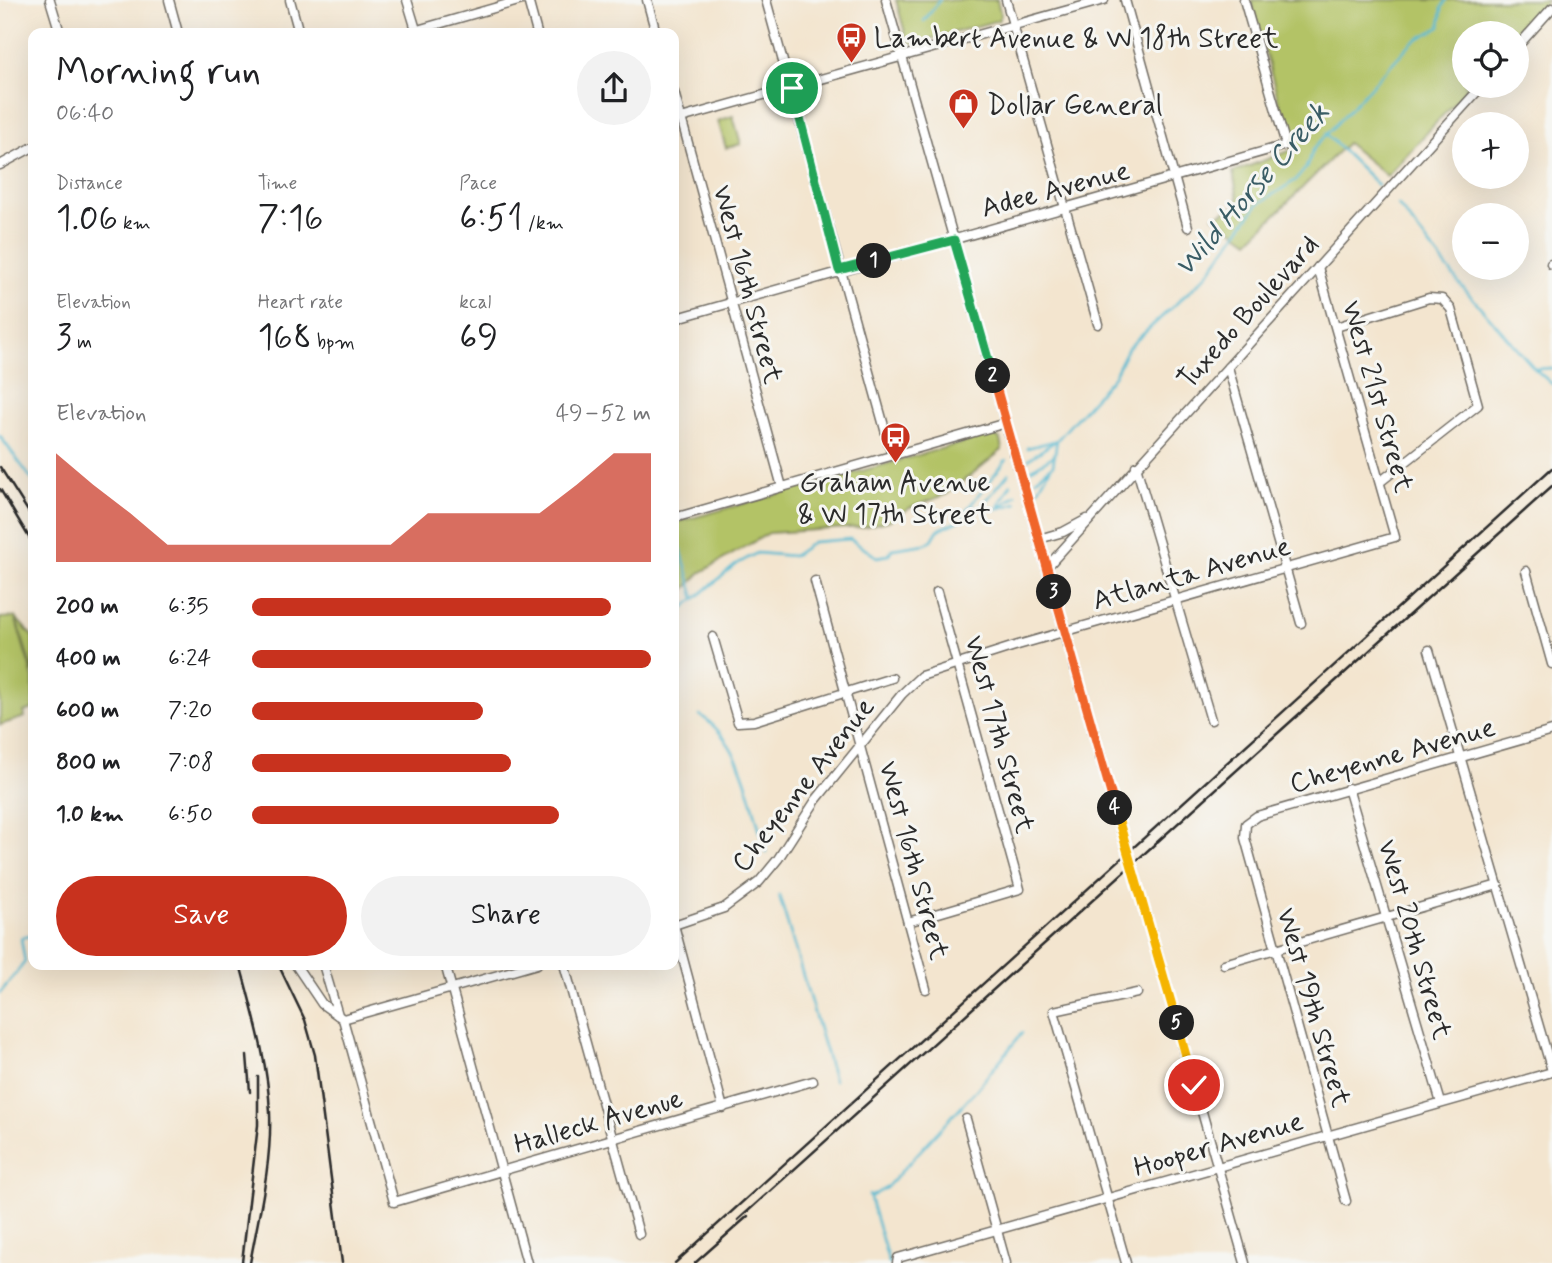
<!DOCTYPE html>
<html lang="en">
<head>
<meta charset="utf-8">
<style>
	:root { --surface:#fff; --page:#f2f2f2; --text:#202124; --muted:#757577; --accent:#c8321e }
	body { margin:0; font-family:Mynerve,sans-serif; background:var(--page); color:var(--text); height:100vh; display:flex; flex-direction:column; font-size:26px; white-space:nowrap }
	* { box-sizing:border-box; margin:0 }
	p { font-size:23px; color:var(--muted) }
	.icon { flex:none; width:38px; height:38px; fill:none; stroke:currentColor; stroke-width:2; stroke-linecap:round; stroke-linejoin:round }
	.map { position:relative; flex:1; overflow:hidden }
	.drawer { position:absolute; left:28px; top:28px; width:651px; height:942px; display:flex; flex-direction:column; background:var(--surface); border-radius:14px; box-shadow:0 7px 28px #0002 }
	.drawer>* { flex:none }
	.buttons { position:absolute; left:1452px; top:21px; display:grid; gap:14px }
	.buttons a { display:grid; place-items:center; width:77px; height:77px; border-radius:50%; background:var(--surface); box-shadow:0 7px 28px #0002; font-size:35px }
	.pin { position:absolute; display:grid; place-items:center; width:60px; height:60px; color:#fff; margin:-30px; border:4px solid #fff; border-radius:50%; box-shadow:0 2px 7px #0007 }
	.km { position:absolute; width:35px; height:35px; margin:-18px; border-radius:50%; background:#222; color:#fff; font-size:19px; line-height:35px; text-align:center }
	.round { display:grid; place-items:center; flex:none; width:74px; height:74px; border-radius:37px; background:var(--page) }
	.head { display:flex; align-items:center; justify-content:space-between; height:119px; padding:0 28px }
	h1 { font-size:38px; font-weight:600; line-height:52px }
	.figures { display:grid; grid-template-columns:repeat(3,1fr); gap:10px; height:119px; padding:7px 28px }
	.figures div { display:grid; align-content:center }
	.figures b { font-size:35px; font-weight:600 }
	.figures small { font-size:19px; font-weight:400 }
	.figures p { font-size:19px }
	.chart { height:196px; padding:14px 28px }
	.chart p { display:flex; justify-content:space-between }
	.chart svg { width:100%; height:126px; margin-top:7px; fill:var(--accent); opacity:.7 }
	.action { display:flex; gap:14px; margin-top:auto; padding:14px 28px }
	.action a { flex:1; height:80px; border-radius:42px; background:var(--accent); color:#fff; font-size:28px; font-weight:600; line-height:80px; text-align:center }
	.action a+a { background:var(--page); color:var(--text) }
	ul { padding:0 28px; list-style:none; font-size:23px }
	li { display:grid; grid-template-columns:112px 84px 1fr; align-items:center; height:52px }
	li i { height:18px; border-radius:9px; background:var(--accent) }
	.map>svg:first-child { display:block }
	.green { fill:#b3c366; stroke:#6f7748; stroke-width:2 }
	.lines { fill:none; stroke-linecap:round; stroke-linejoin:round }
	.stream { stroke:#52b8d0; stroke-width:2.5 }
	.minor-casing { stroke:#716c64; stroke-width:11 }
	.minor { stroke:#fff; stroke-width:8 }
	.rail { stroke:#2b2b2b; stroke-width:2.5 }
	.minor-bridge-casing { stroke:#716c64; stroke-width:11; stroke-linecap:butt }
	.minor-bridge { stroke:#fff; stroke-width:8 }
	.split-1-casing { stroke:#fff; stroke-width:14 }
	.split-2-casing { stroke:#fff; stroke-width:14 }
	.split-3-casing { stroke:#fff; stroke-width:14 }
	.split-4-casing { stroke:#fff; stroke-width:14 }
	.split-5-casing { stroke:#fff; stroke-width:14 }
	.split-6-casing { stroke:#fff; stroke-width:14 }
	.split-1 { stroke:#22a559; stroke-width:9 }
	.split-2 { stroke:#22a559; stroke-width:9 }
	.split-3 { stroke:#f0652b; stroke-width:9 }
	.split-4 { stroke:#f0652b; stroke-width:9 }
	.split-5 { stroke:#f5b400; stroke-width:9 }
	.split-6 { stroke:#f5b400; stroke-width:9 }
	.labels { text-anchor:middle; stroke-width:6; stroke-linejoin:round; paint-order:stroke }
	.poi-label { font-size:28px; fill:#2b2b2b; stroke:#f6f6f2; text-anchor:start }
	.street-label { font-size:28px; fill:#2b2b2b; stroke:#f6f6f2 }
	.water-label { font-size:30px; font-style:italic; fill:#395c65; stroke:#f6f6f2 }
</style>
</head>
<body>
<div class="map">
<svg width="1552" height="1263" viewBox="0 0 1552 1263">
	<rect width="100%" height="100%" fill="#f6f6f2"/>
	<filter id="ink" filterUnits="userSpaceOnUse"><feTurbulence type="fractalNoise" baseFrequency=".0143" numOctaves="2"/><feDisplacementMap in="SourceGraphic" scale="14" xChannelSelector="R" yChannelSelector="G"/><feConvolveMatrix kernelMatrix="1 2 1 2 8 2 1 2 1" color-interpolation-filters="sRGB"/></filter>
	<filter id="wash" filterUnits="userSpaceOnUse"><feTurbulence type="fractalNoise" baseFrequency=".00686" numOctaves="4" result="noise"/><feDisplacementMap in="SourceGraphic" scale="28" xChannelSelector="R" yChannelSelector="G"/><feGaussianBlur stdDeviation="1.57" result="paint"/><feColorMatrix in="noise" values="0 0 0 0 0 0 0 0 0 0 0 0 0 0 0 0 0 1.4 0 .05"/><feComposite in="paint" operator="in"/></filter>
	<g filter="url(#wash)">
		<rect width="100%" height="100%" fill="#f3e5cf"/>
		<g class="green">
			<path d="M 896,0 L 997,0 L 1001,15 L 999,20 L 913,44 L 907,40 Z"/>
			<path d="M 1251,0 L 1548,0 L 1517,34 L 1465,33 L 1465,86 L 1470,86 L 1387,176 L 1347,143 L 1249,241 L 1214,216 L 1239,205 L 1233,172 L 1292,150 Z"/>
			<path d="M 733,116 L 741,144 L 726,148 L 718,121 Z"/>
			<path d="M 994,434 L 1000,439 L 1002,450 L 947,494 L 910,508 L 888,521 L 863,527 L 769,533 L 700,573 L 674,601 L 674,523 Z"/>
			<path d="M 15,617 L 33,678 L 33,709 L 24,712 L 25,717 L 0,725 L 0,618 Z"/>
			<path d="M 16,618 L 33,637 L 33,673 Z"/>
		</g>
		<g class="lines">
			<g class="stream">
				<path d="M 924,21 L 940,0"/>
				<path d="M 1326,134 L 1378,185"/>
				<path d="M 1398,205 L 1460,284 L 1535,369 L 1552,384"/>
				<path d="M 1535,369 L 1552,368"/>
				<path d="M 0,436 L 33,481"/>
				<path d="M 1027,448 L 1054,441"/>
				<path d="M 1029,459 L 1057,440"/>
				<path d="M 1032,469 L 1055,455"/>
				<path d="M 1036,479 L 1053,465 L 1057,440 L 1114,376 L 1128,348 L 1205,277 L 1258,204 L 1296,180 L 1306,168 L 1314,148 L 1412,42 L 1440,27 L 1442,8 L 1446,0"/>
				<path d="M 1038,490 L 1051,467"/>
				<path d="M 999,505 L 1011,484"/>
				<path d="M 969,507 L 1006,460"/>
				<path d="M 980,508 L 1009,473"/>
				<path d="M 1000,508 L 1017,503"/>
				<path d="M 674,525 L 695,599"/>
				<path d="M 674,616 L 737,564 L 757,553 L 793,556 L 813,542 L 850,539 L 877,557 L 888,555 L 892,549 L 925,544 L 932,540 L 938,530 L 959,521 L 969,507 L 997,509 L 1016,495"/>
				<path d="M 700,715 C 745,745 751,804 766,853"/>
				<path d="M 779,895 L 834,1080"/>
				<path d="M 0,993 L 25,962 L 21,938 L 33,935"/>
				<path d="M 869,1195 L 889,1263"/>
				<path d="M 870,1197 L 886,1188 L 977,1089 L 1022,1033"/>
			</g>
		</g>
	</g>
	<g filter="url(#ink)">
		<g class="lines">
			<defs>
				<g id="minor">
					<path d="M 50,0 L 60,33"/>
					<path d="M 169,0 L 178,33"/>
					<path d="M 290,0 L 299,33"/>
					<path d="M 407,0 L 417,33"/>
					<path d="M 528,0 L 537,33"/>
					<path d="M 647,0 L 656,33"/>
					<path d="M 766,0 L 892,455"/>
					<path d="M 886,0 L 1119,823"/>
					<path d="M 1006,0 L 1098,324"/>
					<path d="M 1125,0 L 1188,227"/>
					<path d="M 407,33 L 522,0"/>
					<path d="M 1517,47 L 1552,8"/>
					<path d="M 674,92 L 782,487"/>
					<path d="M 674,120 L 1104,0"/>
					<path d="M 0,165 L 33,147"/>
					<path d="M 1551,264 L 1552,264"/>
					<path d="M 674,319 L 1286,145 L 1244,0"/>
					<path d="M 1336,327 L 1429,298 L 1442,299 L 1451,309 L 1478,405 L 1380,482"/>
					<path d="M 1228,367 L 1301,623"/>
					<path d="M 1136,466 L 1211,720"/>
					<path d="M 674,518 L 1006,423"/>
					<path d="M 1039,539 L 1063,532 L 1087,519"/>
					<path d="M 1047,567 L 1482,86"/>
					<path d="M 1526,571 L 1552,664"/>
					<path d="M 815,581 L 926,989"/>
					<path d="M 713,637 L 738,722 L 754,721 L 892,678"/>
					<path d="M 1429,650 L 1552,1071"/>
					<path d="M 1348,788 L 1441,1103"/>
					<path d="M 908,922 L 1020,889 L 937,592"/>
					<path d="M 1148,922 L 1245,1263"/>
					<path d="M 674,925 L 724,908 L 759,882 L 778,859 L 816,800 L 902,694 L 921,676 L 1018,645 L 1395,537 L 1318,267"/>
					<path d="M 674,925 L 723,1108"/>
					<path d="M 295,964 L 322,1004 L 343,1019 L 394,1202 L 813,1081"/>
					<path d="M 323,964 L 338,1015"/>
					<path d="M 445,964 L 527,1263"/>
					<path d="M 564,964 L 639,1234"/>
					<path d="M 1224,964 L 1498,885"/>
					<path d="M 343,1019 L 537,964"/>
					<path d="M 966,1119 L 1006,1263"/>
					<path d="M 1346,1201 L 1245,838 L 1246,824 L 1257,816 L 1552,731"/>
					<path d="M 897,1263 L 898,1258 L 1552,1072"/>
					<path d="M 1126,1263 L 1054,1011 L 1137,993"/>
				</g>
			</defs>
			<use href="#minor" class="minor-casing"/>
			<use href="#minor" class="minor"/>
			<g class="rail">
				<path d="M 0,467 L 33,519"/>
				<path d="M 0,489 L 33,544"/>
				<path d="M 240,964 C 253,1013 268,1062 270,1113 C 272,1163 259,1214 250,1263"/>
				<path d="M 278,964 L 305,1020 L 315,1055 L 342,1263"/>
				<path d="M 247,1055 L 250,1092"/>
				<path d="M 738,1220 L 1552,486"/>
				<path d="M 242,1262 L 258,1125 L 258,1077"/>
				<path d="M 675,1263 L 1552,468"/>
				<path d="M 695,1263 L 748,1216"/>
			</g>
			<defs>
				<path id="minor-bridge" d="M 1119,823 L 1148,922"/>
			</defs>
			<use href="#minor-bridge" class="minor-bridge-casing"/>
			<use href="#minor-bridge" class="minor-bridge"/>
		</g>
	</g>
	<g class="lines" filter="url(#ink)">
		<defs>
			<path id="split-1" d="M 792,88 L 839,270 L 874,261"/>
			<path id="split-2" d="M 874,261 L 954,240 L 993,376"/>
			<path id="split-3" d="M 993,376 L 1054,592"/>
			<path id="split-4" d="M 1054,592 L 1115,808"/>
			<path id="split-5" d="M 1115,808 L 1177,1023"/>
			<path id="split-6" d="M 1177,1023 L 1194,1085"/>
		</defs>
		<use href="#split-1" class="split-1-casing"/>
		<use href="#split-2" class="split-2-casing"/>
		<use href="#split-3" class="split-3-casing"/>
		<use href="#split-4" class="split-4-casing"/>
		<use href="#split-5" class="split-5-casing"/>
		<use href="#split-6" class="split-6-casing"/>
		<use href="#split-1" class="split-1"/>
		<use href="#split-2" class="split-2"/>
		<use href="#split-3" class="split-3"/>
		<use href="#split-4" class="split-4"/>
		<use href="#split-5" class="split-5"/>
		<use href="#split-6" class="split-6"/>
	</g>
	<defs>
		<symbol id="bus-pin" viewBox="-11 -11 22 30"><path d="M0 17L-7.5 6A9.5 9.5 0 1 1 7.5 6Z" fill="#c8321e" stroke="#f6f6f2"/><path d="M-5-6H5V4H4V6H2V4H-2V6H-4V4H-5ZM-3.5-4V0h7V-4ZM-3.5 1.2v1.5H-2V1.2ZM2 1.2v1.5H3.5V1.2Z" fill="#fff"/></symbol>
		<symbol id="shop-pin" viewBox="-11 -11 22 30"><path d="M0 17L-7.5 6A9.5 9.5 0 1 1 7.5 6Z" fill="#c8321e" stroke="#f6f6f2"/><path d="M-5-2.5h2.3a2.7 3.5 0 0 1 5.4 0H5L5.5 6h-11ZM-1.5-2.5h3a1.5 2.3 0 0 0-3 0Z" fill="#fff"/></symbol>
	</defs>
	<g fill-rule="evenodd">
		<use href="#bus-pin" x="834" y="20" width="35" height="47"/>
		<use href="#shop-pin" x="946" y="86" width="35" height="47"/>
		<use href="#bus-pin" x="878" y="420" width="35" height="47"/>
	</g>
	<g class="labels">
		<g class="poi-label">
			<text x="874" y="47">Lambert Avenue &amp; W 18th Street</text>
			<text x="987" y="114">Dollar General</text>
			<text x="895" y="491" text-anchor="middle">Graham Avenue<tspan x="895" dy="32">&amp; W 17th Street</tspan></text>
		</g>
		<g class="street-label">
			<text transform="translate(1055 188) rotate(-15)" y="10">Adee Avenue</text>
			<text transform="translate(749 284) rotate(75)" y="10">West 16th Street</text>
			<text transform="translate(1247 311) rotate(-48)" y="10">Tuxedo Boulevard</text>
			<text transform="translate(1379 396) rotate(74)" y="10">West 21st Street</text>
			<text transform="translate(1191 572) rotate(-16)" y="10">Atlanta Avenue</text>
			<text transform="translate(1001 734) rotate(75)" y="10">West 17th Street</text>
			<text transform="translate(1392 754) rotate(-16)" y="10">Cheyenne Avenue</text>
			<text transform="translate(802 784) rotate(-52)" y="10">Cheyenne Avenue</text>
			<text transform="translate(915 860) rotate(75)" y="10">West 16th Street</text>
			<text transform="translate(1416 939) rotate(74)" y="10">West 20th Street</text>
			<text transform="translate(1315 1007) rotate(74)" y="10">West 19th Street</text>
			<text transform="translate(598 1120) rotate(-16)" y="10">Halleck Avenue</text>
			<text transform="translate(1218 1143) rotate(-16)" y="10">Hooper Avenue</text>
		</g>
		<g class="water-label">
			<text transform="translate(1251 189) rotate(-49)" y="10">Wild Horse Creek</text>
		</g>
	</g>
</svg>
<div class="buttons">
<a><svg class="icon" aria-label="locate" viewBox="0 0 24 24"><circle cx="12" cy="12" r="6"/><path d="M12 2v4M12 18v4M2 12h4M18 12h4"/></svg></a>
<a>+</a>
<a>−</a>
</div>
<div class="pin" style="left:792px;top:88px;background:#1e9e55"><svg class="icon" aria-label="arrive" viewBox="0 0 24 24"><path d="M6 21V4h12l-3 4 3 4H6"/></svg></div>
<div class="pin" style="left:1194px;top:1085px;background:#d93025"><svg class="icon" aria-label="check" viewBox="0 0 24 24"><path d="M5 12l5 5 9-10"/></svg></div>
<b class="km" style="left:874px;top:261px">1</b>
<b class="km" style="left:993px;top:376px">2</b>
<b class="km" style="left:1054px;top:592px">3</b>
<b class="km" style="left:1115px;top:808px">4</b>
<b class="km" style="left:1177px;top:1023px">5</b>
<section class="drawer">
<div class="head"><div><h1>Morning run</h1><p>06:40</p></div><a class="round"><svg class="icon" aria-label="share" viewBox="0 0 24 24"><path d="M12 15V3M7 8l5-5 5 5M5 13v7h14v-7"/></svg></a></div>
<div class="figures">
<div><p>Distance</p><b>1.06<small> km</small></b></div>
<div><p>Time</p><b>7:16</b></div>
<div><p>Pace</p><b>6:51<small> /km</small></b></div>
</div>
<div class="figures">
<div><p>Elevation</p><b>3<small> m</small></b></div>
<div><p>Heart rate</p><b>168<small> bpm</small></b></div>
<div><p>kcal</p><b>69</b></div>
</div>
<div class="chart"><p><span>Elevation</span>49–52 m</p>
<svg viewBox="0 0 160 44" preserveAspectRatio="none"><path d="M0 44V6L10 17L20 27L30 38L40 38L50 38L60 38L70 38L80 38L90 38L100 27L110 27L120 27L130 27L140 17L150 6L160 6V44z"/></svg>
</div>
<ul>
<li><b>200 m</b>6:35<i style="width:90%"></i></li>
<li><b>400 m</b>6:24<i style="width:100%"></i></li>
<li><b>600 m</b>7:20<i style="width:58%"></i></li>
<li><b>800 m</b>7:08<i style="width:65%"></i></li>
<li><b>1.0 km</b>6:50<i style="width:77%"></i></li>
</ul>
<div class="action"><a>Save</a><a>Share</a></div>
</section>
</div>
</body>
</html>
